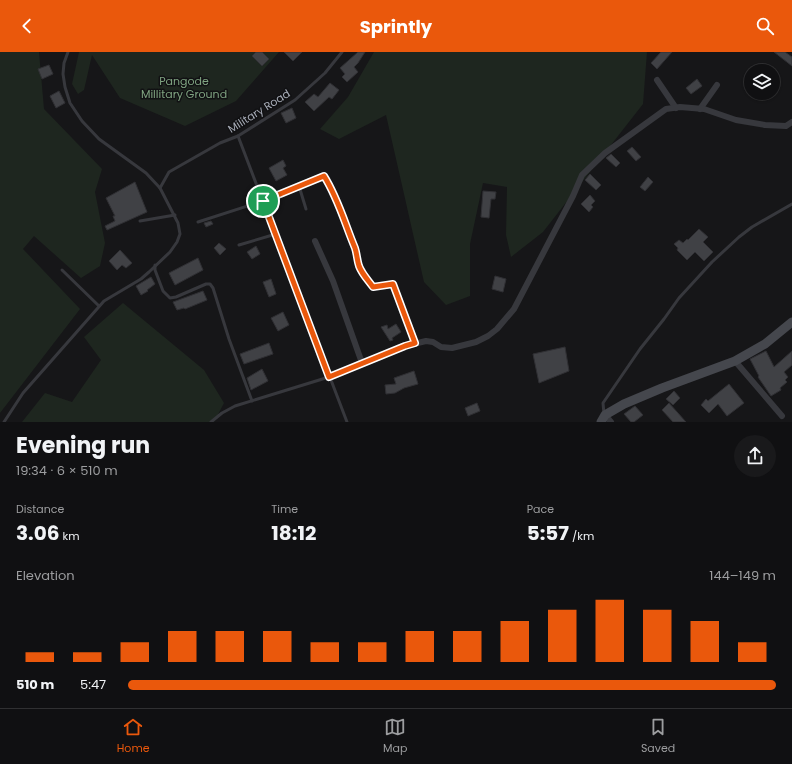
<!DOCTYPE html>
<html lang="en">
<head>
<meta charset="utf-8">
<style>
	:root { --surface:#101012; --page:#19191b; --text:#f1f3f6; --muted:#9c9d9f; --line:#303032; --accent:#ea580c }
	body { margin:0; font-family:Poppins,sans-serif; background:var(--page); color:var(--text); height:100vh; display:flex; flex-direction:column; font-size:15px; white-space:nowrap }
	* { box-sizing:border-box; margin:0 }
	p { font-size:13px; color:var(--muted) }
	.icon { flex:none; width:22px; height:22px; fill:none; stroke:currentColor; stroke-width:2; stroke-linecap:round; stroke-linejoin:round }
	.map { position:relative; height:370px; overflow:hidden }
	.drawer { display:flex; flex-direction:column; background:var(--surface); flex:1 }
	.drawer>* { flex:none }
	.controls { position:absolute; left:744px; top:12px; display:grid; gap:8px }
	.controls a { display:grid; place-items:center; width:36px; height:36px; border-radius:50%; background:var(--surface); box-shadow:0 1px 3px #0004,0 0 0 1px var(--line); font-size:20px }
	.pin { position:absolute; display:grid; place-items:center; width:34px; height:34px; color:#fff; margin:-17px; border:2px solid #fff; border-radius:50%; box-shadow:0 1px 4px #0007 }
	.round { display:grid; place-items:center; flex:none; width:42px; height:42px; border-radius:21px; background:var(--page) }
	.overview { display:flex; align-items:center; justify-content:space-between; height:68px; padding:0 16px }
	h1 { font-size:22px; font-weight:700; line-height:30px }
	.stats { display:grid; grid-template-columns:repeat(3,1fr); gap:6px; height:68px; padding:4px 16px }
	.stats div { display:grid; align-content:center }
	.stats b { font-size:20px; font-weight:700 }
	.stats small { font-size:11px; font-weight:400 }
	.stats p { font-size:11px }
	.chart { height:112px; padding:8px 16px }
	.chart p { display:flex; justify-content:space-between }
	.chart svg { width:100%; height:72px; margin-top:4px; stroke:var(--accent); stroke-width:6 }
	ul { padding:0 16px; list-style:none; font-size:13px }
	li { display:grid; grid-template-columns:64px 48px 1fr; align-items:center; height:30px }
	li i { height:10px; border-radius:5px; background:var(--accent) }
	header { display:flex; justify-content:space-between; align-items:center; height:52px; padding:0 16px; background:var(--accent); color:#fff; font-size:18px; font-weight:700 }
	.menu { display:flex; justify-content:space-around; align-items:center; height:56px; border-top:1px solid var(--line); background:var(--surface); font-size:11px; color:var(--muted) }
	.menu a { display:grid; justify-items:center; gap:2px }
	.menu .on { color:var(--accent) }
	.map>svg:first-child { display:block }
	.green { fill:#1e261f }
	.building { fill:#404145; stroke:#303034 }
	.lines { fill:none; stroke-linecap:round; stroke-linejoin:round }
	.lane { stroke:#37383d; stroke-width:3 }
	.street { stroke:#37383d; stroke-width:6 }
	.secondary { stroke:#45474d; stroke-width:9 }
	.route-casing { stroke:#fff; stroke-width:8 }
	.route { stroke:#ea580c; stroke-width:5 }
	.labels { text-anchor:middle; stroke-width:3; stroke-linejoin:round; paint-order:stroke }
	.park-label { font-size:11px; fill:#7fa381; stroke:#111113 }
	.street-label { font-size:11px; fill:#a8adb8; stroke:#111113 }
</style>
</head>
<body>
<header><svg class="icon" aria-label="back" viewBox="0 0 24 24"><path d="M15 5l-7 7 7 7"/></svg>Sprintly<svg class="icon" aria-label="search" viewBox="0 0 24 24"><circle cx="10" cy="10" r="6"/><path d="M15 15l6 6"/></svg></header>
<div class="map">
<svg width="792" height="370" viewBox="0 0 792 370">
	<rect width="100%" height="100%" fill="#161618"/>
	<g class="green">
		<path d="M 0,0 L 39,0 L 44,57 L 102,117 L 95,140 L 105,191 L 100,214 L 81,226 L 34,184 L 23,197 L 80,257 L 0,361 Z"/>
		<path d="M 79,0 L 279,0 L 236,49 L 185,74 L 120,46 L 92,3 L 84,38 L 78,42 L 72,32 Z"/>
		<path d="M 374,0 L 647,0 L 643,52 L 543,180 L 511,205 L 506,183 L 507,135 L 483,131 L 470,192 L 470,244 L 446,253 L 424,230 L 386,63 L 339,87 L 320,77 L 348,45 Z"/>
		<path d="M 123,251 L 204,318 L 224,351 L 214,370 L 22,370 L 45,341 L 72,350 L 101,308 L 84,285 Z"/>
	</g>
	<g class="building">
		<path d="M 256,0 L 262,0 L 269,7 L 262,14 L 252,4 Z"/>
		<path d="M 284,0 L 302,0 L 293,9 Z"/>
		<path d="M 358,0 L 365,0 L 358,11 L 354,15 L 358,20 L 347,30 L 342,25 L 345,22 L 340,16 Z"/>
		<path d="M 661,0 L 672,0 L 657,17 L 651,11 Z"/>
		<path d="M 774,0 L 785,0 L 792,5 L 792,14 Z"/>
		<path d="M 49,13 L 53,22 L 42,27 L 38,17 Z"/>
		<path d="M 697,27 L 702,34 L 691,42 L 686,36 Z"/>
		<path d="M 330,31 L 339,38 L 332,47 L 329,45 L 314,59 L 305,50 L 314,42 L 318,45 Z"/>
		<path d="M 59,39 L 65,51 L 56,56 L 50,44 Z"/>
		<path d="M 292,56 L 296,66 L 286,71 L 281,61 Z"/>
		<path d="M 632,95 L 641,105 L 636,109 L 627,99 Z"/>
		<path d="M 611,102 L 620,111 L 616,115 L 606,106 Z"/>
		<path d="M 283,108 L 286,114 L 283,116 L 287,123 L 276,129 L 269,116 Z"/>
		<path d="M 590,122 L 601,133 L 596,138 L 585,128 Z"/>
		<path d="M 648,125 L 653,130 L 645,139 L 640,135 Z"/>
		<path d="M 135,130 L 147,160 L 107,178 L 105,174 L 115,169 L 113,164 L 115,164 L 106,146 Z"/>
		<path d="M 483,139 L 496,140 L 495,147 L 491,147 L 489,166 L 481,165 Z"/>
		<path d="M 590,143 L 595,149 L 591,153 L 593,155 L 589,160 L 581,152 Z"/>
		<path d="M 211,169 L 213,172 L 206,175 L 204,171 Z"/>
		<path d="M 699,177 L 708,185 L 703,190 L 713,200 L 704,209 L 695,200 L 687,208 L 677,198 L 678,196 L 674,192 L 679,188 L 683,191 L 687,187 L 688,188 Z"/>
		<path d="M 219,191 L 226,197 L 220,203 L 214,196 Z"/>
		<path d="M 256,194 L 260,202 L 252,207 L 247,200 Z"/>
		<path d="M 120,198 L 132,211 L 126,216 L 122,213 L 117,218 L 109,209 Z"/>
		<path d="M 198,206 L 203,218 L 175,233 L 169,221 Z"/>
		<path d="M 495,224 L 506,227 L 503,240 L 492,237 Z"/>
		<path d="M 151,225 L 155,232 L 147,238 L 148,239 L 141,243 L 136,234 Z"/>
		<path d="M 271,227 L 276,242 L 269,245 L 263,230 Z"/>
		<path d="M 203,239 L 207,248 L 185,257 L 184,256 L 177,258 L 173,250 Z"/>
		<path d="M 283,260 L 289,273 L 278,279 L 271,266 Z"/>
		<path d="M 396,272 L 401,280 L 392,286 L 393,288 L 390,289 L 381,275 L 387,273 L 388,277 Z"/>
		<path d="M 269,291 L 273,302 L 244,312 L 240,302 Z"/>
		<path d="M 565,295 L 569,319 L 539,331 L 533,302 Z"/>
		<path d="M 766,299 L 774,315 L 792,299 L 792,313 L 784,320 L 788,325 L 785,328 L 787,330 L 780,336 L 781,338 L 771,344 L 758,325 L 759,324 L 750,307 Z"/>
		<path d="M 262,317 L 268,329 L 251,338 L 247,326 Z"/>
		<path d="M 414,319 L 418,332 L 404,336 L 395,341 L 386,342 L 385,333 L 396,332 L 394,326 Z"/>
		<path d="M 729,332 L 744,351 L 727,364 L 718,352 L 709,361 L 701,353 L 706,347 L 708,349 Z"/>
		<path d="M 674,339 L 680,346 L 673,353 L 666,347 Z"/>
		<path d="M 477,351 L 480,359 L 468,364 L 465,356 Z"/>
		<path d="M 669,351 L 686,370 L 673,370 L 662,358 Z"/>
		<path d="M 635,354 L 643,363 L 634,370 L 631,370 L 624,362 Z"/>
	</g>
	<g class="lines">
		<g class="lane">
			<path d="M 238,84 L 347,370"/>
			<path d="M 299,134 L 306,157"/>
			<path d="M 160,136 L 169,120 L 220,91 L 238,84 L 295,48 L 325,21 L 342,0"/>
			<path d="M 140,169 L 175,163"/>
			<path d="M 198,170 L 263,149 L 324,124 C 338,146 345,172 354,196 C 357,201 357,208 359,214 C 362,222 368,228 373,235 L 393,232 L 415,291"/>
			<path d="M 239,193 L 276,182"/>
			<path d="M 155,213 L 155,218 L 163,239 L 170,246 L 176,245 L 206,232 L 210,232 L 213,236 L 229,287 L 252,349"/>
			<path d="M 62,218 L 99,254"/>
			<path d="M 604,362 L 603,351 L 640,297 L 664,267 L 679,246 L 712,210 L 739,185 L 752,175 L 792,152"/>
			<path d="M 4,370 L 23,341 L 104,249 L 141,227 L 149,220 L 170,200 L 177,190 L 180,182 L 178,171 L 160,136 L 146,121 L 99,87 L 82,69 L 70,51 L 65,35 L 63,22 L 64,11 L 68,0"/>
			<path d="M 211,370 L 222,361 L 235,354 L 329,325"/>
		</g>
		<g class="street">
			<path d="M 657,28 L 676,56"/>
			<path d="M 700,57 L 717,33"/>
			<path d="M 315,189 L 333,229 L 362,311"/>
			<path d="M 735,309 L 782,364"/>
			<path d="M 329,325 L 405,294 L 426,289 L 433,290 L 441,295 L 452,296 L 476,290 L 488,284 L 497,277 L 514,257 L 573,144 L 582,123 L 605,101 L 666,57 L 680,55 L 704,57 L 736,68 L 765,73 L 786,74 L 792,70"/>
			<path d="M 605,363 L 611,370"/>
		</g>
		<path class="secondary" d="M 601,370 L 605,363 L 624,352 L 662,336 L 735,309 L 765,292 L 792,270"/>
	</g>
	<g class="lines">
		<defs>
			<path id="route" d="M 324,124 C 338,146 345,172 355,196 C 357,202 357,208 359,214 C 362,222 368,228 373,235 L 393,232 L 415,291 L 405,294 L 329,325 L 263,149 Z"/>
		</defs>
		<use href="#route" class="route-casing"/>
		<use href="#route" class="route"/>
	</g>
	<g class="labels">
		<g class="park-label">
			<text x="184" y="33">Pangode<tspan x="184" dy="13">Millitary Ground</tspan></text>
		</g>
		<g class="street-label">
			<text transform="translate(259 59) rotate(-32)" y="4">Military Road</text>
		</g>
	</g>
</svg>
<div class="controls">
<a><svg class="icon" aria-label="layers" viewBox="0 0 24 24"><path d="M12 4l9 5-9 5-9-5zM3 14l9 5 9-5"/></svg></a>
</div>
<div class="pin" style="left:263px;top:149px;background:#1e9e55"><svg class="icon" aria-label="arrive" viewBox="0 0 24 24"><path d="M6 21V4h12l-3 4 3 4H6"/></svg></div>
</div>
<section class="drawer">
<div class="overview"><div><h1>Evening run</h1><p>19:34 · 6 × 510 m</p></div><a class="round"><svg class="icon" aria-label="share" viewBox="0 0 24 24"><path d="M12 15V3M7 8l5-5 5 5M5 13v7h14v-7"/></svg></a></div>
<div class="stats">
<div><p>Distance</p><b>3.06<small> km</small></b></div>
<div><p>Time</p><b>18:12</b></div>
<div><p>Pace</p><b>5:57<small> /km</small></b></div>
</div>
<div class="chart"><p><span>Elevation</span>144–149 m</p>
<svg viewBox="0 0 160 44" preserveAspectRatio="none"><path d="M5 44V38M15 44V38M25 44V32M35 44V25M45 44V25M55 44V25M65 44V32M75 44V32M85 44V25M95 44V25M105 44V19M115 44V12M125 44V6M135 44V12M145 44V19M155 44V32"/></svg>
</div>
<ul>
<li><b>510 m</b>5:47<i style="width:100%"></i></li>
</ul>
</section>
<nav class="menu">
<a class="on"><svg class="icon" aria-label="home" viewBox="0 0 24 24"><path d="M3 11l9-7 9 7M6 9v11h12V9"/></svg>Home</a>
<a><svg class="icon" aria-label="map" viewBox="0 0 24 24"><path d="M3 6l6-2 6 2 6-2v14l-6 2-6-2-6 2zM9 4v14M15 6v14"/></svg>Map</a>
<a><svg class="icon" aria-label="saved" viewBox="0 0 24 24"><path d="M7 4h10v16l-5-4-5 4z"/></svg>Saved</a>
</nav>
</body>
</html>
